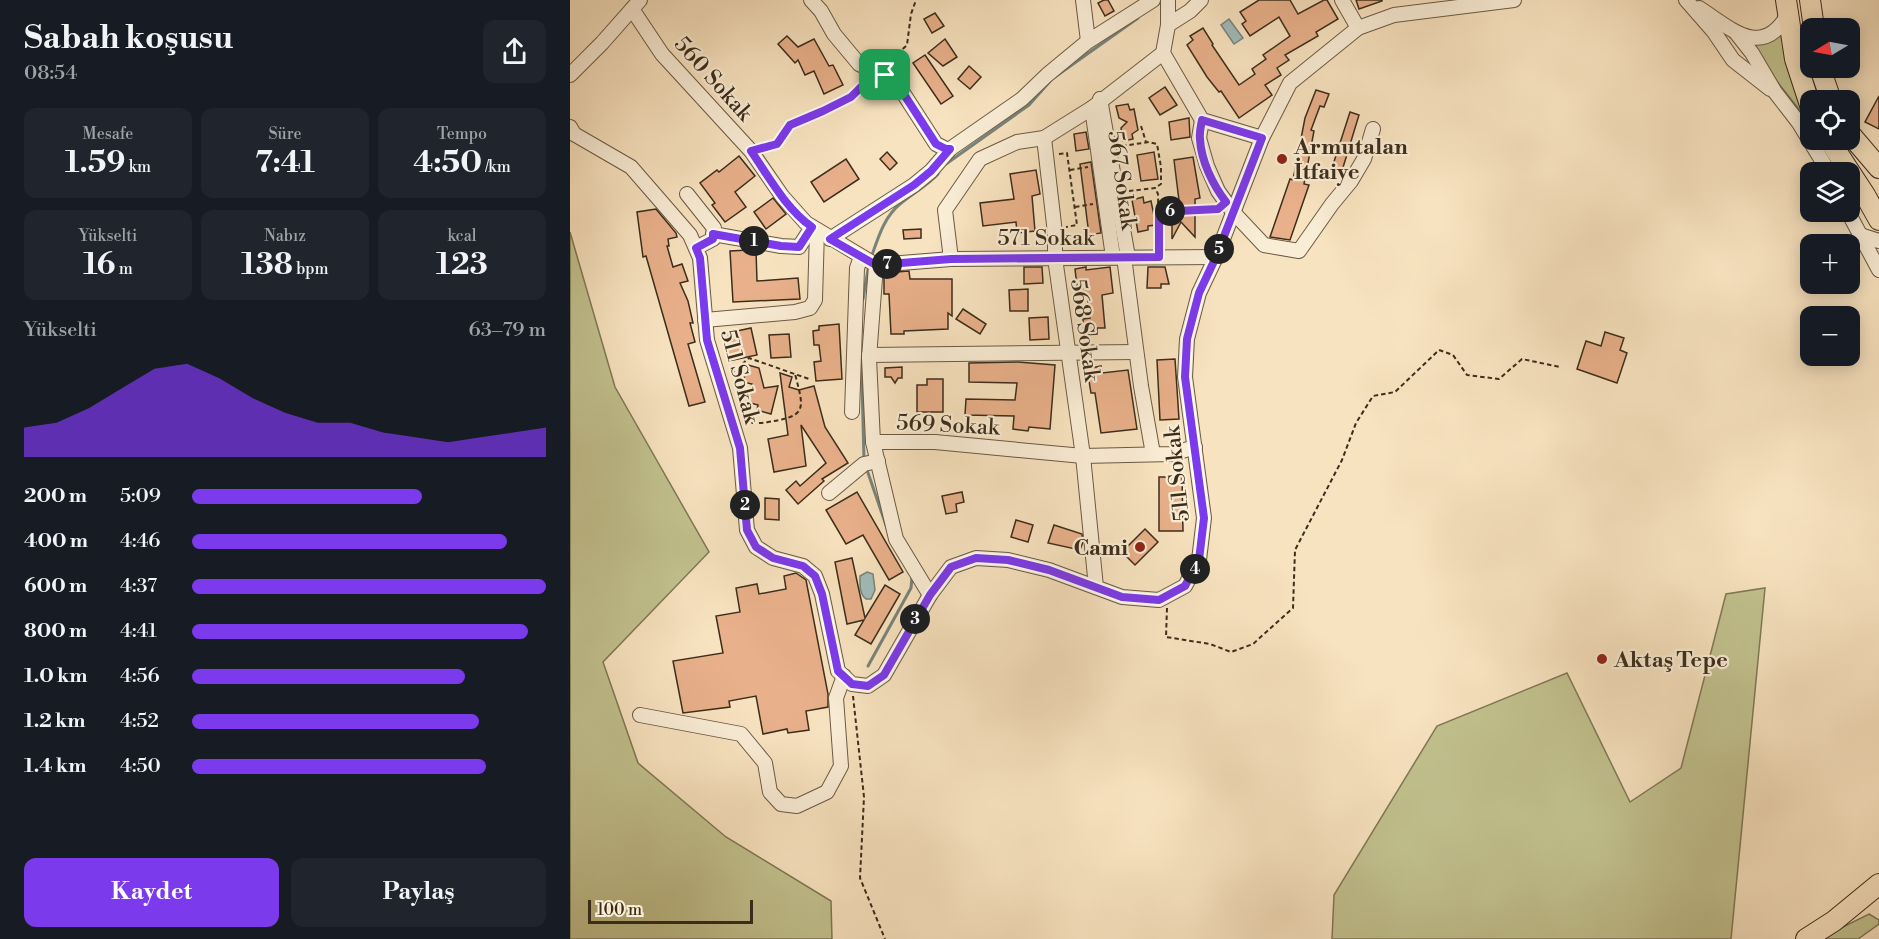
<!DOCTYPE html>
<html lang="tr">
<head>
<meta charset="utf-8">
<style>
	:root { --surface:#171b24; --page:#20242c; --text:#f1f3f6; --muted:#9ea1a6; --accent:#7c3aed }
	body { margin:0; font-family:"Libre Bodoni",serif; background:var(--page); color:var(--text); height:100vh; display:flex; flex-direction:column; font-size:22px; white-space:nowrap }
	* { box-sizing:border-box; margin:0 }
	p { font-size:20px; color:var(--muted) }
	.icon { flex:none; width:33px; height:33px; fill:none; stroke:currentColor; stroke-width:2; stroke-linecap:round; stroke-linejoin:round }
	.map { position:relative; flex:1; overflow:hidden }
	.details { display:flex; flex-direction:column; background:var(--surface); width:570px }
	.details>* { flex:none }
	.needle { width:39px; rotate:260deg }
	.tools { position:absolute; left:1230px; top:18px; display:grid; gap:12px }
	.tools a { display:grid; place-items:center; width:60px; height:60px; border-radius:12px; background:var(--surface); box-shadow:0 3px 15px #0003; font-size:30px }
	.scale { position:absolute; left:18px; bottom:15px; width:165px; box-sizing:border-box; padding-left:6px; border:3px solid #3c2d1b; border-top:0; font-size:16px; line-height:21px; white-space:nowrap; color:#3c2d1b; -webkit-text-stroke:4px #faedd6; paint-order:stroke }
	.pin { position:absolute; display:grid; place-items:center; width:51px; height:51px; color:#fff; margin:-26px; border-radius:12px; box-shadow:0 3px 9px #0006 }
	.km { position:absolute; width:30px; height:30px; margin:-15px; border-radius:50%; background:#222; color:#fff; font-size:16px; line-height:30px; text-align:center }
	.round { display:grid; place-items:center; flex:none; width:63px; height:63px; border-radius:12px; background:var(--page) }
	.overview { display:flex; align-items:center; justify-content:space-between; height:102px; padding:0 24px }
	h1 { font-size:33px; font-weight:700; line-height:45px }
	.stats { display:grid; grid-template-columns:repeat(3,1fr); gap:9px; height:102px; padding:6px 24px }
	.stats div { display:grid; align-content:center; border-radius:12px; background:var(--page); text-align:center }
	.stats b { font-size:30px; font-weight:700 }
	.stats small { font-size:16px; font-weight:400 }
	.stats p { font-size:16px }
	.chart { height:168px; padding:12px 24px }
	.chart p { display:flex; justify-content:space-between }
	.chart svg { width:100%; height:108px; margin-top:6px; fill:var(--accent); opacity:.7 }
	.action { display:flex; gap:12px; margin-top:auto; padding:12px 24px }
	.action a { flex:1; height:69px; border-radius:12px; background:var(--accent); color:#fff; font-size:24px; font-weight:700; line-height:69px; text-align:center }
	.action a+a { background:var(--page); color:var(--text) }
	ul { padding:0 24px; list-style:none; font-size:20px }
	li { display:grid; grid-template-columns:96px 72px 1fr; align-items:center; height:45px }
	li i { height:15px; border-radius:8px; background:var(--accent) }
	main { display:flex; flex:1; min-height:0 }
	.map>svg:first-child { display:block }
	.green { fill:#c2c28f; stroke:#7f7855; stroke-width:1.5 }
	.water { fill:#a0bcbb; stroke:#78837b; stroke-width:1.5 }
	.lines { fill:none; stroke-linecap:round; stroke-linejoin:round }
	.stream { stroke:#78837b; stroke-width:3 }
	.building { fill:#e9b18b; stroke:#3c2d1b; stroke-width:1.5 }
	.minor-casing { stroke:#6b5a44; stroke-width:16 }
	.highway-casing { stroke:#3c2d1b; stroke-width:22 }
	.path { stroke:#3c2d1b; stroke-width:2; stroke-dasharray:4.5 3; stroke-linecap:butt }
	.minor { stroke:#faedd6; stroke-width:14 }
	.highway { stroke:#f8e3c0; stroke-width:20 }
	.route-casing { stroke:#fff; stroke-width:12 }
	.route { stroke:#7c3aed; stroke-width:8 }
	.poi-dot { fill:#8f2418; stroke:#faedd6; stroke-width:2 }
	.labels { text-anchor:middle; stroke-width:4.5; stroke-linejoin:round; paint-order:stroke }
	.street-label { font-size:22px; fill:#3c2d1b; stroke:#faedd6 }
	.poi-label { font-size:22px; font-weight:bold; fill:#3c2d1b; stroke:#faedd6; text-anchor:start }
</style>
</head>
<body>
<main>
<section class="details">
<div class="overview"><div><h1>Sabah koşusu</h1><p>08:54</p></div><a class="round"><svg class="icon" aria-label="share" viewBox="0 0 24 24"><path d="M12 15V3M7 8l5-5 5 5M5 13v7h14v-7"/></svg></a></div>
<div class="stats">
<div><p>Mesafe</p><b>1.59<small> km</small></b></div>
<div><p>Süre</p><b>7:41</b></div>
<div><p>Tempo</p><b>4:50<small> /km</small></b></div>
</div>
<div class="stats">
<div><p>Yükselti</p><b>16<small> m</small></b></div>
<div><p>Nabız</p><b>138<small> bpm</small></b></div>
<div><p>kcal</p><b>123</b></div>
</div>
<div class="chart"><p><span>Yükselti</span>63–79 m</p>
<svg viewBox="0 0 160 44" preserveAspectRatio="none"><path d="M0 44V32L10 30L20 24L30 16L40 8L50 6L60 12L70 20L80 26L90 30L100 30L110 34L120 36L130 38L140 36L150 34L160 32V44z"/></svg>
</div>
<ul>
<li><b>200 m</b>5:09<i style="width:65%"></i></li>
<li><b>400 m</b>4:46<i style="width:89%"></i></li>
<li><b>600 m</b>4:37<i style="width:100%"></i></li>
<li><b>800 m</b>4:41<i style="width:95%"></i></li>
<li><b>1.0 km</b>4:56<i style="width:77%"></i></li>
<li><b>1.2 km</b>4:52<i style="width:81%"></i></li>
<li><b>1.4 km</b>4:50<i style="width:83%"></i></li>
</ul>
<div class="action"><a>Kaydet</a><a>Paylaş</a></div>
</section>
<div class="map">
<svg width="1309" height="939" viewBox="0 0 1309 939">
	<rect width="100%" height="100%" fill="#f8e3c0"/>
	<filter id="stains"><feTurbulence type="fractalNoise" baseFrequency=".00333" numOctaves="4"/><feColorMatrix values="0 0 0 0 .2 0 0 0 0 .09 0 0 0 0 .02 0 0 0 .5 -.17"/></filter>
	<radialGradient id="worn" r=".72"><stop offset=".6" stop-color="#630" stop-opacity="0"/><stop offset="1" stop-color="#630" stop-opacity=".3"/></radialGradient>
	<g class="green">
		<path d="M 1213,31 C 1218,61 1223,88 1235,117 L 1176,42 Z"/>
		<path d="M 0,232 L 45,387 L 139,552 L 33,662 L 68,763 L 156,837 L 261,901 L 262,939 L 0,939 Z"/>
		<path d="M 1195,588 L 1161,939 L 762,939 L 764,895 L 867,726 L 997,673 L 1060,802 L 1111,768 L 1156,594 Z"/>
		<path d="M 1299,914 L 1309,920 L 1309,924 L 1288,939 L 1249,939 Z"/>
	</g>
	<g class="water">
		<path d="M 659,19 L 673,38 L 664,44 L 651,25 Z"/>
		<path d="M 297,572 L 303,574 L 305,590 L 301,599 L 296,599 C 289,594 290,584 290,576 Z"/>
	</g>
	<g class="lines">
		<g class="stream">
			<path d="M 376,164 L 459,105 L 482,79 L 568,18"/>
			<path d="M 301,258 C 308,238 314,217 330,204 C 343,193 357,186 368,174"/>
			<path d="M 293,299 L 299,264"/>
			<path d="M 291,344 L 294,460"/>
			<path d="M 296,467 L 319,534"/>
			<path d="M 298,666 L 341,588 L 342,577"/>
		</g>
	</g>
	<g class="building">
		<path d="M 534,0 L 538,0 L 544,11 L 535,16 L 528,3 Z"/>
		<path d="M 689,0 L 720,0 L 728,14 L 754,0 L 757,0 L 768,19 L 746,32 L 748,36 L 715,55 L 719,60 L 707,68 L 711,75 L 695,85 L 702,95 L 669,118 L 651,91 L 649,92 L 637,77 L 617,45 L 623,40 L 620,36 L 633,28 L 643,44 L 642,45 L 669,85 L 685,74 L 682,69 L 696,59 L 693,55 L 720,36 L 709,17 L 680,36 L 672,24 L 676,21 L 670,12 Z"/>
		<path d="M 786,0 L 812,0 L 812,1 L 789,9 Z"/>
		<path d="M 365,13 L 374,26 L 362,33 L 354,19 Z"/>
		<path d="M 217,36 L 228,47 L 244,39 L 259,66 L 263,65 L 273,85 L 254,94 L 244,71 L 235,75 L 228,60 L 225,63 L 208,44 Z"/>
		<path d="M 375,39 L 387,57 L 373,66 L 358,53 Z"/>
		<path d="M 355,55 L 383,96 L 371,104 L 343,63 Z"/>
		<path d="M 399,66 L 411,77 L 400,89 L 388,79 Z"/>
		<path d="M 595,87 L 607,105 L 590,115 L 579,98 Z"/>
		<path d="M 746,90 L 759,94 L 754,107 L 750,106 L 741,130 L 744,131 L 734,184 L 739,185 L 720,240 L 700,237 L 720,179 L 723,180 L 735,118 Z"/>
		<path d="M 1309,96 L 1309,129 L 1295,122 Z"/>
		<path d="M 558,104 L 560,110 L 564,109 L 568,130 L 562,134 L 563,139 L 553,141 L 551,128 L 557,122 L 549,118 L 546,106 Z"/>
		<path d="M 780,112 L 789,115 L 771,174 L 761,171 Z"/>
		<path d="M 619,118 L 620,137 L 601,140 L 599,122 Z"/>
		<path d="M 516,132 L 519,149 L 506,151 L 504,134 Z"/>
		<path d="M 317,152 L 327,163 L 320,170 L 310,159 Z"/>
		<path d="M 584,152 L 588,179 L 571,181 L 567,155 Z"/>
		<path d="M 169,156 L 185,176 L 165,192 L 176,207 L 155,222 L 142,205 L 145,203 L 130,183 L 147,170 L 149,172 Z"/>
		<path d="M 623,157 L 630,198 L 625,199 L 625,237 L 611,222 L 602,239 L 602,218 L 611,217 L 604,160 Z"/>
		<path d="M 276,159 L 289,179 L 254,202 L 241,182 Z"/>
		<path d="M 521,162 L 531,233 L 519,235 L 510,164 Z"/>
		<path d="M 466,170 L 470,194 L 462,196 L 465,231 L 447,233 L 446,222 L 413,226 L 410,203 L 444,199 L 440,174 Z"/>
		<path d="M 573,197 L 574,203 L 581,201 L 586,225 L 578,226 L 578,230 L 568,232 L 562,200 Z"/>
		<path d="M 203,198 L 216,214 L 196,229 L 184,212 Z"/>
		<path d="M 86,209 L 106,233 L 107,237 L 98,239 L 99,246 L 97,246 L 103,267 L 112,264 L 118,281 L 110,283 L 118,301 L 123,323 L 120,323 L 125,342 L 118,344 L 135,402 L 119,406 L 76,256 L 73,257 L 67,212 Z"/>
		<path d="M 351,229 L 351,238 L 334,239 L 333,230 Z"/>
		<path d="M 179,250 L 186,251 L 187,281 L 228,278 L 230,299 L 163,302 L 160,251 Z"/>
		<path d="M 454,267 L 472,267 L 473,283 L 454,284 Z"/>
		<path d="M 516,267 L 516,270 L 540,267 L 543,293 L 532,295 L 535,328 L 527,328 L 527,334 L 514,335 L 513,319 L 520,318 L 517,294 L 508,295 L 505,269 Z"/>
		<path d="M 578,267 L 595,267 L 599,284 L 591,284 L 591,288 L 577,288 Z"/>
		<path d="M 339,271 L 340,279 L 382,279 L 382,316 L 378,313 L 378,329 L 334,331 L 334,334 L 321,334 L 319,294 L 314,294 L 314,273 Z"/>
		<path d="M 458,289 L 458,311 L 440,311 L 439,290 Z"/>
		<path d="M 393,309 L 416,324 L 410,334 L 386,319 Z"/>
		<path d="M 478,317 L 479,339 L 460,340 L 459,318 Z"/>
		<path d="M 269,324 L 272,379 L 246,381 L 244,362 L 251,361 L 249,345 L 244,345 L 243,331 L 249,330 L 249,326 Z"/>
		<path d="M 181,328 L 187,355 L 158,361 L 153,334 Z"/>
		<path d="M 1035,332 L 1054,338 L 1050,350 L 1057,353 L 1047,383 L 1007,369 L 1016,341 L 1031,346 Z"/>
		<path d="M 219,334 L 221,357 L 201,358 L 199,335 Z"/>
		<path d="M 605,359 L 609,419 L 590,420 L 587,360 Z"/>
		<path d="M 448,362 L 485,365 L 480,429 L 459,427 L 458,431 L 443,429 L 444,416 L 395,415 L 396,399 L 445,400 L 447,383 L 399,382 L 399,363 Z"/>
		<path d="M 178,365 L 189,368 L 194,388 L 208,386 L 201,414 L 187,410 L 188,405 L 177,402 L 182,384 L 173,382 Z"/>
		<path d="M 531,366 L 532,373 L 558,370 L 567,429 L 531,433 L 525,393 L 521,393 L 518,375 L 522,375 L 521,368 Z"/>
		<path d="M 332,367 L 332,378 L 328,378 L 325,383 L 321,377 L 315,377 L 315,368 Z"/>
		<path d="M 210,373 L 222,377 L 219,387 L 229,390 L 244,386 L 255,427 L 278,463 L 252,479 L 254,481 L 228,504 L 216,490 L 226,481 L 230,486 L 256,463 L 231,425 L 236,466 L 204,472 L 198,439 L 218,435 Z"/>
		<path d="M 357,379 L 373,379 L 373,412 L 347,412 L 347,385 L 357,385 Z"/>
		<path d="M 589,477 L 612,477 L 613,531 L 589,531 Z"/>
		<path d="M 287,492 L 333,572 L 319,580 L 293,535 L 276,544 L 256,510 Z"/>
		<path d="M 392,492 L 394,502 L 386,504 L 387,512 L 376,514 L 372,496 Z"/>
		<path d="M 195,498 L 209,499 L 209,520 L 195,519 Z"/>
		<path d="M 446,520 L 463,525 L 458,542 L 441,537 Z"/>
		<path d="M 484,525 L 512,534 L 513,542 L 510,550 L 478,543 Z"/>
		<path d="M 575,529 L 588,542 L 565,565 L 552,552 Z"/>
		<path d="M 282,558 L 295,618 L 315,585 L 330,594 L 301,644 L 285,635 L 294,620 L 277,624 L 265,562 Z"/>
		<path d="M 226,573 L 236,580 L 258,694 L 258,707 L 236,711 L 239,730 L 218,733 L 217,729 L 193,734 L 186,696 L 159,701 L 160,707 L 113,713 L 103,661 L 153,653 L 146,616 L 170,612 L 166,588 L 187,584 L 189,594 L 216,589 L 214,576 Z"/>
	</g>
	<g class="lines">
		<defs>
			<g id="minor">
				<path d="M 241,0 L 251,11 L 264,34 L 289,64 L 326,82 L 366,144 L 376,149 L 380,149"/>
				<path d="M 513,0 L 518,41"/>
				<path d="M 598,0 L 598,25 L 593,53 L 632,120 L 692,138"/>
				<path d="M 772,0 L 788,28"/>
				<path d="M 1116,0 L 1144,32 L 1163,60 L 1200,89"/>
				<path d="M 1129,8 C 1159,27 1191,60 1217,16"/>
				<path d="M 62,9 L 92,54 L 181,151 L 212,196 L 236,223 L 306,265"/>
				<path d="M 598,25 L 620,11 L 631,0"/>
				<path d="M 1167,34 L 1182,53 L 1205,92 L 1229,123 L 1259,172"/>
				<path d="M 0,75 L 32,43 L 70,0"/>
				<path d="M 530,99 L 558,257"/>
				<path d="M 522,108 L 543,257"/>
				<path d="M 632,120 L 629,138 L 637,166 L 648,191 L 663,212 L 694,245 L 729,251 L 762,204 L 781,181 L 794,159 L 803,129"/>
				<path d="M 0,127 L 4,134 L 61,167 L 120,235 L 130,258 L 137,340 L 170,448 L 177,530 L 186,547 L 203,558 L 233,566 L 245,576 L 252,594 L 268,671 L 282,684 L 298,686 L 314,675 L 360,595 L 381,567 L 406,558 L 438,560 L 479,570 L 552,597 L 589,600 L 615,586 L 629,560 L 634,518 L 615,377 L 617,339 L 629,293 L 646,257 L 692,138 L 720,83 L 788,28 L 824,15 L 944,0"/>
				<path d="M 474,138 L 485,233 L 485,258 L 513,456 L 526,587"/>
				<path d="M 117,194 L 144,228 L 143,239 L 126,248"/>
				<path d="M 1278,212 L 1309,270"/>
				<path d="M 143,234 L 211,246 L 229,247 L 242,227"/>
				<path d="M 1290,235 L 1309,241"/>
				<path d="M 260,239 L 344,185 L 361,171 L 380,149 L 452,99 L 477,75 L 517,42 L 583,0"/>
				<path d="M 554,257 L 571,386 L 583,454"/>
				<path d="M 381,259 L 375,210 L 410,159 L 447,142 L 474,138 L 522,108 L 593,53"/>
				<path d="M 306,265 L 299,358 L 303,442 L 365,442 L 513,456 L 602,454 L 625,447"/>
				<path d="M 306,265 L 381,259 L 646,257"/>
				<path d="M 135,320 L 225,312 L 240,308 L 245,300 L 247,230"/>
				<path d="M 299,355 L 566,352"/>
				<path d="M 282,412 L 287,268 L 291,257"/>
				<path d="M 303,442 L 326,539 L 360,595"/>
				<path d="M 259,493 L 294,464 L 308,461"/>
				<path d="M 70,715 L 171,734 L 195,763 L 200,792 L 211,804 L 227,806 L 257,792 L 271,766 L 266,698 L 274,676"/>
			</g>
			<g id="highway">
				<path d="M 1216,0 L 1225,59 L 1240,105"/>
				<path d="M 1240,0 L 1244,28"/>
				<path d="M 1250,68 L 1261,100"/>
				<path d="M 1280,134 L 1309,168"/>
				<path d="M 1259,140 L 1295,195 L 1309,220"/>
				<path d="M 1236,939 L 1264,921 L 1309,884"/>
			</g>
		</defs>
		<use href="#minor" class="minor-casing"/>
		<use href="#highway" class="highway-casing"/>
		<g class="path">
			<path d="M 316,64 L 337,45 L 341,14 L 346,0"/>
			<path d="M 571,126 L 576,142"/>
			<path d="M 552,146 L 579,142 L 587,144 L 591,167 L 591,184 L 585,188"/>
			<path d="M 193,148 L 207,144 L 220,125 L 253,112 L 281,97 L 296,82"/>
			<path d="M 489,154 L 497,153 L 507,225 L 496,227"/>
			<path d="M 500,170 L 518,167"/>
			<path d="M 559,191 L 585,188 L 588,194 L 589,245"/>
			<path d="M 505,207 L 523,204"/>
			<path d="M 586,212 L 647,209"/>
			<path d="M 161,374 L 179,358 L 239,379"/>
			<path d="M 174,424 C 183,422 190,424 198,422 C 238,416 234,409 225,374"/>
			<path d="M 597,608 L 596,637 L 640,644 L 661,652 L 683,644 L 723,608 L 725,550 L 772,460 L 786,423 L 803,396 L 825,392 L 869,350 L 883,355 L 897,375 L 929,379 L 952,359 L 990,367"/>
			<path d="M 283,696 L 294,797 L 290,878 L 315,939"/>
		</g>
		<use href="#minor" class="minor"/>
		<use href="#highway" class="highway"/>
	</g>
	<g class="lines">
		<defs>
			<path id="route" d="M 306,72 L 326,82 L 366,144 L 376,149 L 380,149 L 361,171 L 344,185 L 260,239 L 306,265 L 381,259 L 589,257 L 589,212 L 648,209 L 656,202 C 643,185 631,161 630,139 C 629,133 631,126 632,120 L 692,138 L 646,257 L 629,293 L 617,339 L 615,377 L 634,518 L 629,560 L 615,586 L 589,600 L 552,597 L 479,570 L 438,560 L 406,558 L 381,567 L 360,595 L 314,675 L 298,686 L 282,684 L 268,671 L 252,594 L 245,576 L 233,566 L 203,558 L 186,547 L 177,530 L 170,448 L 137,340 L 130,258 L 126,248 L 143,239 L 143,234 L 211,246 L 229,247 L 242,227 C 216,209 199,177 181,151 L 207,144 L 220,125 L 253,111 L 281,97 Z"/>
		</defs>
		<use href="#route" class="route-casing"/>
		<use href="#route" class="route"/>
	</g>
	<g class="poi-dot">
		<circle cx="712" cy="159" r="6"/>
		<circle cx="570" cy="547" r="6"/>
		<circle cx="1032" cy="659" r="6"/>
	</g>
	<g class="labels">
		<g class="street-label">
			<text transform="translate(144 78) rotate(48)" y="8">560 Sokak</text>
			<text transform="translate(553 180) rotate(82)" y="8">567 Sokak</text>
			<text x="476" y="245">571 Sokak</text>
			<text transform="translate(516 330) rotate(82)" y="8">568 Sokak</text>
			<text transform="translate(171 376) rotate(75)" y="8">511 Sokak</text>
			<text transform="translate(378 424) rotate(3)" y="8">569 Sokak</text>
			<text transform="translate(606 474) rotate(-96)" y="8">511 Sokak</text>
		</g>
		<g class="poi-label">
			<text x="724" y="154">Armutalan<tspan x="724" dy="25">İtfaiye</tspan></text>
			<text x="558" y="555" text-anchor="end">Cami</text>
			<text x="1044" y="667">Aktaş Tepe</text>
		</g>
	</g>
	<rect width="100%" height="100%" filter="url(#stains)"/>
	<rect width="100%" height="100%" fill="url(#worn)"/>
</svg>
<div class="tools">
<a><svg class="needle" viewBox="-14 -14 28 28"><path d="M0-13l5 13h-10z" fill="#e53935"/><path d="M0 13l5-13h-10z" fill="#9ea1a6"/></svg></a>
<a><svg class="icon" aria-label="locate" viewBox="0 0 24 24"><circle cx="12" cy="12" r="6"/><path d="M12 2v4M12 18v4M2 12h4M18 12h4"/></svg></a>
<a><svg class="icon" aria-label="layers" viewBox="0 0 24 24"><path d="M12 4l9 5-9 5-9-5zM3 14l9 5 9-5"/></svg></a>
<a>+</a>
<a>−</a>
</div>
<div class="scale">100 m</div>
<div class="pin" style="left:315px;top:75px;background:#1e9e55"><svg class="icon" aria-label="arrive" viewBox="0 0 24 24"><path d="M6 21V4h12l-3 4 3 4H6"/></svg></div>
<b class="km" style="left:184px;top:241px">1</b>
<b class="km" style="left:175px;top:505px">2</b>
<b class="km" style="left:345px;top:619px">3</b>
<b class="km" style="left:625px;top:569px">4</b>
<b class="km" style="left:649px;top:249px">5</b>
<b class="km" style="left:600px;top:211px">6</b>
<b class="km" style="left:317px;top:264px">7</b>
</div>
</main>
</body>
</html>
